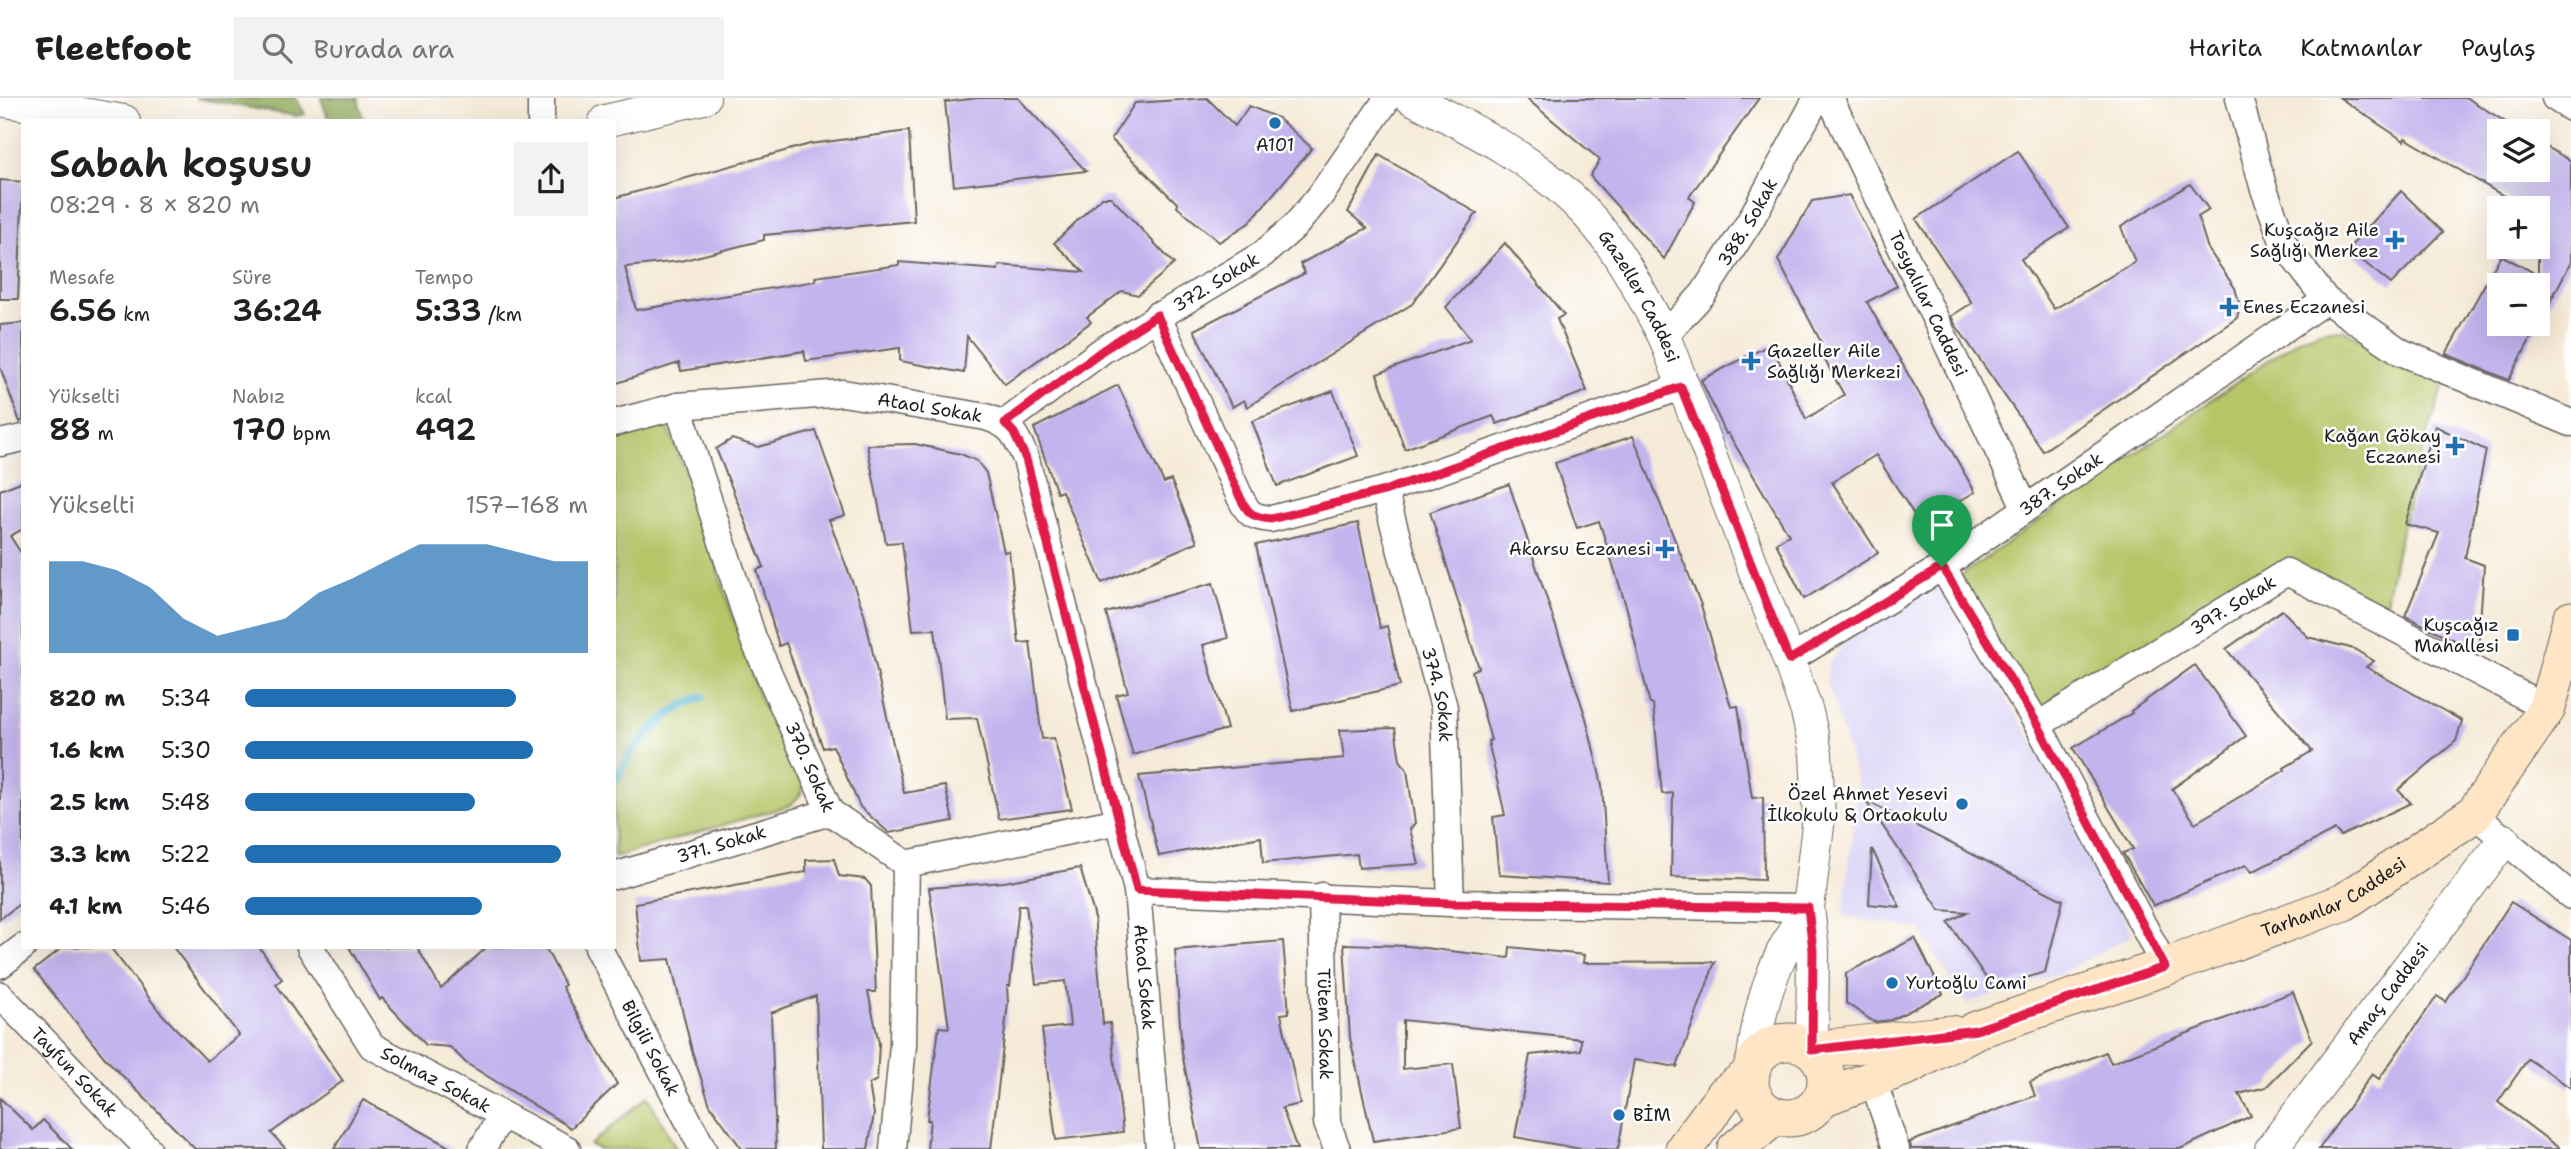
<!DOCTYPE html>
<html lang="tr">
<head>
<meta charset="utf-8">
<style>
	:root { --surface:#fff; --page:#f2f2f2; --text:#202124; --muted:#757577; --line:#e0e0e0; --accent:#1f6fb2 }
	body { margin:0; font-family:"Shantell Sans",sans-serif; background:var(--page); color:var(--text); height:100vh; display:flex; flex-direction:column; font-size:26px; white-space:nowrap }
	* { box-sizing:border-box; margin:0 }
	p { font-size:23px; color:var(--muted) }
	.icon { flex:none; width:38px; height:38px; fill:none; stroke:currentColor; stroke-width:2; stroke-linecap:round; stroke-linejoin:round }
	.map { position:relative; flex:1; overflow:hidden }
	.side { position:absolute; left:21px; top:21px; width:595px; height:830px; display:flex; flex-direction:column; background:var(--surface); border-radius:0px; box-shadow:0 7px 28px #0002 }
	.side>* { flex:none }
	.controls { position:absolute; left:2487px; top:21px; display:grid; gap:14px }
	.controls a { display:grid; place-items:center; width:63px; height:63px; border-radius:0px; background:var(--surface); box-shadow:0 7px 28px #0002; font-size:35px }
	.pin { position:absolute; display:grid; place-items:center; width:60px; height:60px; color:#fff; margin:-72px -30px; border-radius:50% 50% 50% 0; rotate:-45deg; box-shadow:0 0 7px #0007 }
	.pin .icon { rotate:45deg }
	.round { display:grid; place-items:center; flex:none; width:74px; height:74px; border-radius:0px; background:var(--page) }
	.head { display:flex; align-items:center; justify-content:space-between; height:119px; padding:0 28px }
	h1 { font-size:38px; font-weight:600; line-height:52px }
	.figures { display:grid; grid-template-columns:repeat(3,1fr); gap:10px; height:119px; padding:7px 28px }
	.figures div { display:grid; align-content:center }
	.figures b { font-size:30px; font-weight:600 }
	.figures small { font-size:19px; font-weight:400 }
	.figures p { font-size:19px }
	.chart { height:196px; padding:14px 28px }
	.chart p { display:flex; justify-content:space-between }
	.chart svg { width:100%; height:126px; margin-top:7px; fill:var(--accent); opacity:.7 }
	ul { padding:0 28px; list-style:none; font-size:23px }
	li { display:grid; grid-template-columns:112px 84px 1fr; align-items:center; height:52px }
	li i { height:18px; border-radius:9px; background:var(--accent) }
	header { display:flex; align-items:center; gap:42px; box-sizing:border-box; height:98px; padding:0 35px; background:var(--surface); border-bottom:2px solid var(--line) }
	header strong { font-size:33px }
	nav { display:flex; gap:38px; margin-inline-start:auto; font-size:24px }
	.search { width:490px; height:63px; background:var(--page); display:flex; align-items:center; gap:18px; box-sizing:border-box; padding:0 24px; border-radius:0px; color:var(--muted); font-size:26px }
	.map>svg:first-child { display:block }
	.built { fill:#dcd6f6 }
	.green { fill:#b6c568; stroke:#697042; stroke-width:2 }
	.forest { fill:#90aa5c; stroke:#56633c; stroke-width:2 }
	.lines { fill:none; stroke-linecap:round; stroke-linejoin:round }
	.stream { stroke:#49b3c7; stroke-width:9 }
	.building { fill:#c2b4ed; fill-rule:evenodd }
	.minor-casing { stroke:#68645e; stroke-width:29 }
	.tertiary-casing { stroke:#68645e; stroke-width:34 }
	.secondary-casing { stroke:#68645e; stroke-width:39 }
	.minor { stroke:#fff; stroke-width:26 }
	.tertiary { stroke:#fff; stroke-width:32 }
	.secondary { stroke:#fde5c5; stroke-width:37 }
	.route-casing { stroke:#fff; stroke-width:14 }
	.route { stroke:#e11d48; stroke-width:9 }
	.poi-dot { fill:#1f6fb2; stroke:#fff; stroke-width:2.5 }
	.labels { text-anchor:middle; stroke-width:5; stroke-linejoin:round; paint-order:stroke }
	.poi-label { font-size:18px; fill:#1c1c1c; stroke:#fff; text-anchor:end }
	.street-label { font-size:18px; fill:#1c1c1c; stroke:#fff }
</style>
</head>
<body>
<header>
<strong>Fleetfoot</strong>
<div class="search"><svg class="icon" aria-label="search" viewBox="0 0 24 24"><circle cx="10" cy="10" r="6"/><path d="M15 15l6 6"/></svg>Burada ara</div>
<nav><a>Harita</a><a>Katmanlar</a><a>Paylaş</a></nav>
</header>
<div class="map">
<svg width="2571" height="1051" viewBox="0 0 2571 1051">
	<rect width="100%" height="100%" fill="#fff"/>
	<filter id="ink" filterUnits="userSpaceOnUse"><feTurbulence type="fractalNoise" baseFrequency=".0143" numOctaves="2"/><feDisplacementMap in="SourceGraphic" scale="14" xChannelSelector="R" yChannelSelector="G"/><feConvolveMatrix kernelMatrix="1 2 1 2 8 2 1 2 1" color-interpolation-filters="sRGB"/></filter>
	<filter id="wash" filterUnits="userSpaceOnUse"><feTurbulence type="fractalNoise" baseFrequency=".00686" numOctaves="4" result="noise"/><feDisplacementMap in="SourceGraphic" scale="28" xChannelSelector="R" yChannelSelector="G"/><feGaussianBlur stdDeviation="1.57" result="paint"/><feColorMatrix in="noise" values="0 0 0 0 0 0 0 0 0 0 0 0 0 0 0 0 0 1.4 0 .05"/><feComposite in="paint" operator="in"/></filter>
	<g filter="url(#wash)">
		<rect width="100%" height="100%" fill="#f6ebd8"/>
		<path class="built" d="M 1937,486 L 2049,671 L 2133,837 L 2061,875 L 1966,906 L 1920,831 L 1843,818 L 1858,686 L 1826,579 L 1830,564 L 1851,539 Z"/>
		<g class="green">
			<path d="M 2324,232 L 2343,232 L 2445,284 C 2418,363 2396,440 2383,522 L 2284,465 L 2039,615 L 1960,478 L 2300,240 Z"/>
			<path d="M 667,327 C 700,413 727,502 756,590 C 767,624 792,651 804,685 L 802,695 L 791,707 L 614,759 L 614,342 Z"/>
			<path d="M 648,998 L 676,1051 L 599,1051 L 590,1047 Z"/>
		</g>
		<g class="forest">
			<path d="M 195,0 L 296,0 L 305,16 L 296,18 Z"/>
			<path d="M 321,0 L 358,0 L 363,23 L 329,23 Z"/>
		</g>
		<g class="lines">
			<g class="stream">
				<path d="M 636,649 C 656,627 673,609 702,599"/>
				<path d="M 614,684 L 631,655"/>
			</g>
		</g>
		<g id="blocks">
			<g class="building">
				<path d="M 978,0 L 1018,0 L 1086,73 L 954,88 L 945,4 Z"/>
				<path d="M 1207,0 L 1235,28 L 1249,8 L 1278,20 L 1312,50 L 1249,125 L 1219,144 L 1177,109 L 1178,106 L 1111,41 L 1135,5 Z"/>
				<path d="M 1526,0 L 1759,0 L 1689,99 L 1695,104 L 1664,161 L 1590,78 L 1600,62 Z"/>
				<path d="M 2340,0 L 2467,0 L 2520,33 L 2499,33 L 2499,72 L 2538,72 L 2538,44 L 2571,63 L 2571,164 L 2509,282 L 2446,256 L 2501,157 L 2538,177 L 2538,110 L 2524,110 L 2405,40 L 2404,43 ZM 2499,187 L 2538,187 L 2538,226 L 2499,226 Z"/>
				<path d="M 909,33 L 914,123 L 764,137 L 764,142 L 680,163 L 625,169 L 636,212 L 816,183 L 815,179 L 899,167 L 899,164 L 998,172 L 999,167 L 1084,174 L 1054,145 L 1102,99 L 1111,99 L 1174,166 L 1138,197 L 1122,193 L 1087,219 L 1091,224 L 1005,286 L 967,238 L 964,275 L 900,263 L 900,250 L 806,263 L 804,253 L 681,273 L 679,265 L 614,286 L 614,100 L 810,46 Z"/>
				<path d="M 2018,53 L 2069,130 L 2021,161 L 2054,211 L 2135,164 L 2121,129 L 2190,86 L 2209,112 L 2198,119 L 2208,151 L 2235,190 L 2240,208 L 2237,220 L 2043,353 L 1955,226 L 1951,218 L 1972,205 L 1916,121 Z"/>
				<path d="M 1379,57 L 1477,115 L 1412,206 L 1247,309 L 1244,302 L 1232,309 L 1194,232 L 1305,175 L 1300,166 L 1367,130 L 1348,114 Z"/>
				<path d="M 0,82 L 23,84 L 18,201 L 0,201 Z"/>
				<path d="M 2401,93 L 2443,134 L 2391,186 L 2348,151 Z"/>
				<path d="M 1849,97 L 1897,188 L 1867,204 L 1975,394 L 1920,426 L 1876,357 L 1832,384 L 1878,455 L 1804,501 L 1776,445 L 1789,437 L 1728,335 L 1726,336 L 1701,282 L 1771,246 L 1806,321 L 1844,297 L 1816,246 L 1821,244 L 1778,162 L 1812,103 Z"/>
				<path d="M 1505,145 L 1564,217 L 1557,221 L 1587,293 L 1497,326 L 1493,318 L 1405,351 L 1377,276 L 1471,241 L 1446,209 Z"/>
				<path d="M 23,225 L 23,323 L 20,324 L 0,269 L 0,227 Z"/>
				<path d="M 1118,287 L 1164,385 L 1171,382 L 1197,444 L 1102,485 L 1062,393 L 1057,395 L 1034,330 Z"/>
				<path d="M 1333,293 L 1358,358 L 1277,388 L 1252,323 Z"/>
				<path d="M 2435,328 L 2486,352 L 2465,460 L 2484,467 L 2478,554 L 2405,518 L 2439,435 L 2405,426 Z"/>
				<path d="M 816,333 L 845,417 L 829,422 L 864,515 L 904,695 L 945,688 L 953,723 L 889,735 L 860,709 L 833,648 L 823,650 L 786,545 L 779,548 L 757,472 L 764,469 L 716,351 L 732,341 L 758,349 Z"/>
				<path d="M 1633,338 L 1701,507 L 1731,609 L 1738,608 L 1752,700 L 1763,699 L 1764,782 L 1671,779 L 1673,695 L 1662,696 L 1653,606 L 1650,606 L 1627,511 L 1599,423 L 1577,430 L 1555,365 Z"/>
				<path d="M 915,346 L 961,356 L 977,363 L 986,375 L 1004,454 L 1009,453 L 1019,545 L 1030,544 L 1042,641 L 1054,640 L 1072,711 L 999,721 L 977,620 L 945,621 L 935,531 L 913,532 L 902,444 L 886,445 L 867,347 Z"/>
				<path d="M 23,383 L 23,431 L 10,438 L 23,458 L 23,803 L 0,821 L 0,392 Z"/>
				<path d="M 1509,386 L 1586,620 L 1602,687 L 1608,784 L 1499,777 L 1493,719 L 1505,717 L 1488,643 L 1491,642 L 1472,573 L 1479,570 L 1430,414 Z"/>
				<path d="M 1358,425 L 1380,530 L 1387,528 L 1400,588 L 1293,613 L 1256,447 Z"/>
				<path d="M 1213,485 L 1228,540 L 1203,547 L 1227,631 L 1133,657 L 1116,597 L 1128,594 L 1106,515 Z"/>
				<path d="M 2282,512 L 2308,539 L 2354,551 L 2374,563 L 2366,569 L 2462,623 L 2456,643 L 2398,692 L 2411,705 L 2341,738 L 2335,732 L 2252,774 L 2246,767 L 2153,808 L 2123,755 L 2133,751 L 2073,650 L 2132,615 L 2131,613 L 2195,567 L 2246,638 L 2172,691 L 2195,725 L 2285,672 L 2284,670 L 2312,653 L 2226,551 Z"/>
				<path d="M 1395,630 L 1400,662 L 1407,672 L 1415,725 L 1410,731 L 1419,766 L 1359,770 L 1357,756 L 1263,765 L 1261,739 L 1159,758 L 1139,678 L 1344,660 L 1340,632 Z"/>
				<path d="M 1865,702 L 2063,802 L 2045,874 L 1993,890 L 1948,824 L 1967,814 L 1940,812 Z"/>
				<path d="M 1872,751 L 1900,809 L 1869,806 Z"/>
				<path d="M 834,761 L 839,778 L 865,781 L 871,788 L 876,894 L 868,894 L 879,945 L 877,982 L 869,986 L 874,1016 L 868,1051 L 821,1051 L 816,898 L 771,915 L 776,1051 L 742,1051 L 710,1007 L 692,953 L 670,861 L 641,863 L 635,805 L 806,774 L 806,762 Z"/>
				<path d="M 1080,770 L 1094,816 L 1103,926 L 1110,925 L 1123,1034 L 1056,1042 L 1042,931 L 1070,928 L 1065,883 L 1036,886 L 1026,807 L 1019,807 L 1010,888 L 1007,888 L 1008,905 L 991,1051 L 927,1051 L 930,1022 L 927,1022 L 939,929 L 949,930 L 929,790 L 1004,784 Z"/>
				<path d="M 2511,804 L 2571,842 L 2571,990 L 2528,961 L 2498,1004 L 2560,1051 L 2319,1051 L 2372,976 L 2379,981 L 2437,898 L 2446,904 Z"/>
				<path d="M 1915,840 L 1943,896 L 1891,922 L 1874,924 L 1846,905 L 1846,875 Z"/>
				<path d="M 1283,843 L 1289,915 L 1281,916 L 1300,1006 L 1282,1010 L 1297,1051 L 1201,1051 L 1182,955 L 1175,852 Z"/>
				<path d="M 1344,846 L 1408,848 L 1509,860 L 1510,849 L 1584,857 L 1583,865 L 1715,864 L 1677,969 L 1634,962 L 1618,1051 L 1581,1051 L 1515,1039 L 1530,957 L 1581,952 L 1581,941 L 1403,922 L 1403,971 L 1453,966 L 1461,1030 L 1373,1043 L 1350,940 Z"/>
				<path d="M 63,849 L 110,849 L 160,914 L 207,963 L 239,937 L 173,849 L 259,849 L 282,881 L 276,886 L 343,983 L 271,1035 L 286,1051 L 195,1051 L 105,960 L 34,872 Z"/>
				<path d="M 349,849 L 417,849 L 441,891 L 487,849 L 545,849 L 565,887 L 562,889 L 617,986 L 571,1030 L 466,965 L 450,949 L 426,947 L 382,900 L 380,902 Z"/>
				<path d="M 2293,894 L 2312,942 L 2266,989 L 2239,996 L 2251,1018 L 2180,1051 L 1911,1051 L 1910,1044 L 2035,998 L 2030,984 L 2106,954 L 2111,965 Z"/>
				<path d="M 0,1000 L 33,1032 L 43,1022 L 72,1051 L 0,1051 Z"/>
				<path d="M 363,1002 L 453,1051 L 334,1051 Z"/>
			</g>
		</g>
	</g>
	<g filter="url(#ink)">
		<use href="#blocks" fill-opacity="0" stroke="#68645e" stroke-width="2"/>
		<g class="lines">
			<defs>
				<g id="minor">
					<path id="s1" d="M 1830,0 L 2025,409"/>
					<path d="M 2239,0 L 2263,88 L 2284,146 L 2326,202 L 2401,254 L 2571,325"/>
					<path d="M 2555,0 L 2571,10"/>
					<path d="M 541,23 L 541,0"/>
					<path d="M 1157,217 L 1240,399 C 1248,416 1252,419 1271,421 L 1384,392 L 1681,289"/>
					<path id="s2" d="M 1664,238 L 1703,196 L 1750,123 L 1817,0"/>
					<path id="s3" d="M 678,308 L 753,540 L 830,714 L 906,766 L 903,947 L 893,1051"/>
					<path id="s4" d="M 614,325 L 678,308 L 843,295 L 986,319 C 1013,328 1015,336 1026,361 L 1137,792 L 1159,1051"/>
					<path id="s5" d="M 1005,325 L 1103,252 L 1263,156 L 1295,128 L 1320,98 L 1388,0"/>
					<path d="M 0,345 L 23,340"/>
					<path id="s6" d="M 1384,392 L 1444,609 L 1451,805"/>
					<path d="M 1942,469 L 2038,627 L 2165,869"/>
					<path id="s7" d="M 1789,562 L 1942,469 L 2326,202"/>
					<path id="s8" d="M 2038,627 L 2287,474 L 2547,610"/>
					<path d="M 2474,716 L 2571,798"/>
					<path d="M 906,766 L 1119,723"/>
					<path id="s9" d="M 614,778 L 830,714"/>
					<path d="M 1137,792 L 1451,805 L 1808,810"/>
					<path id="s10" d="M 1322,798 L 1327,1025 L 1337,1051"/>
					<path id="s11" d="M 310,849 L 372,948 L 567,1051"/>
					<path id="s12" d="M 598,849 L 703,1051"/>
					<path d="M 0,867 L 23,849"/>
					<path id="s13" d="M 0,897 L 148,1051"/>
					<path d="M 1873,982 L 1896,1051"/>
					<path d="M 482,1051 L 502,1017"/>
				</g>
				<g id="tertiary">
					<path id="s14" d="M 1411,0 C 1473,31 1539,64 1586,115 C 1619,150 1642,197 1664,238 L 1789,562 L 1807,614 L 1816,655 L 1819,719 L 1808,810 L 1813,852 L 1812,952"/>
					<path d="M 0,2 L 124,23"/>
					<path d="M 605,23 L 704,0"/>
					<path d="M 1751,976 C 1758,910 1771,865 1808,810"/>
					<path id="s15" d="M 2271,1051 L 2504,742"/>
				</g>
				<g id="secondary">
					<circle cx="1788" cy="982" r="38"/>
					<path d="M 1812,952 L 1951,936"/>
					<path id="s16" d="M 1822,1000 L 1908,968 L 1976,932 L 2165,869 L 2344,804 L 2474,716 L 2547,610 L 2571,522"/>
					<path d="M 1684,1051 L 1725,996 L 1751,976"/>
					<path d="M 1736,1051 L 1775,1018"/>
				</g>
			</defs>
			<use href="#minor" class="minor-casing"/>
			<use href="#tertiary" class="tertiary-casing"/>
			<use href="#secondary" class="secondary-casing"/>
			<use href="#minor" class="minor"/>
			<use href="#tertiary" class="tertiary"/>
			<use href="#secondary" class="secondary"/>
		</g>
	</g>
	<g class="lines" filter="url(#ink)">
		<defs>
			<path id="route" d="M 1157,217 L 1240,399 C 1248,416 1252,419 1271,421 L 1384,393 L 1681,289 L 1789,562 L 1942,469 L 2038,627 L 2165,869 L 1976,932 L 1812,952 L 1813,852 L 1808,810 L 1451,805 L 1137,792 L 1026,361 L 1014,335 L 1005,325 L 1103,252 Z"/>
		</defs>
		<use href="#route" class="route-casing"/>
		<use href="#route" class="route"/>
	</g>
	<g class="poi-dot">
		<circle cx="1275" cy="25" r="7"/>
		<path d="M2391.5 131.5h7v7h7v7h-7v7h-7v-7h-7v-7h7z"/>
		<path d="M2225.5 198.5h7v7h7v7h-7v7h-7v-7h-7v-7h7z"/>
		<path d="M1747.5 252.5h7v7h7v7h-7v7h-7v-7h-7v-7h7z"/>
		<path d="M2451.5 337.5h7v7h7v7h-7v7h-7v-7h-7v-7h7z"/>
		<path d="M1661.5 440.5h7v7h7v7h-7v7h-7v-7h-7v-7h7z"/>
		<rect x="2506" y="530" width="14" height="14" rx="3.5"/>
		<circle cx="1962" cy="706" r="7"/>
		<circle cx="1892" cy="885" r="7"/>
		<circle cx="1619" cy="1017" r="7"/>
	</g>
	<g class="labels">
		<g class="poi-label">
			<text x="1275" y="53" text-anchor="middle">A101</text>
			<text x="2379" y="138">Kuşcağız Aile<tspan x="2379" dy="21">Sağlığı Merkez</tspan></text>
			<text x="2243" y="215" text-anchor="start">Enes Eczanesi</text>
			<text x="1767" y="259" text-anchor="start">Gazeller Aile<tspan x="1767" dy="21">Sağlığı Merkezi</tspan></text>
			<text x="2441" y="344">Kağan Gökay<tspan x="2441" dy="21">Eczanesi</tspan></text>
			<text x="1651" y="457">Akarsu Eczanesi</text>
			<text x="2499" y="533">Kuşcağız<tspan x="2499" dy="21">Mahallesi</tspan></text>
			<text x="1948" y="702">Özel Ahmet Yesevi<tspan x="1948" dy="21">İlkokulu &amp; Ortaokulu</tspan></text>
			<text x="1906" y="891" text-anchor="start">Yurtoğlu Cami</text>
			<text x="1633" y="1023" text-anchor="start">BİM</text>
		</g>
		<g class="street-label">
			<text dy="6" stroke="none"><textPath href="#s2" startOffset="142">388. Sokak</textPath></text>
			<text dy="6" stroke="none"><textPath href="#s5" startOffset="254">372. Sokak</textPath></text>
			<text dy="6" stroke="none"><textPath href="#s14" startOffset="310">Gazeller Caddesi</textPath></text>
			<text dy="6" stroke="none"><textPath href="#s1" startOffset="228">Tosyalılar Caddesi</textPath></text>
			<text dy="6" stroke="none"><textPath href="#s4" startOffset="320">Ataol Sokak</textPath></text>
			<text dy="6" stroke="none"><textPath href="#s7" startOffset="324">387. Sokak</textPath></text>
			<text dy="6" stroke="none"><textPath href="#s8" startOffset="229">397. Sokak</textPath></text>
			<text dy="6" stroke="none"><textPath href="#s6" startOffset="212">374. Sokak</textPath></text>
			<text dy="6" stroke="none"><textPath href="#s3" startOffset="385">370. Sokak</textPath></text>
			<text dy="6" stroke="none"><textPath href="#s9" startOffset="112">371. Sokak</textPath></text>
			<text dy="6" stroke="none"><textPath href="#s16" startOffset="551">Tarhanlar Caddesi</textPath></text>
			<text dy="6" stroke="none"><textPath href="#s4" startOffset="970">Ataol Sokak</textPath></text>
			<text dy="6" stroke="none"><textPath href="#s15" startOffset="194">Amaç Caddesi</textPath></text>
			<text dy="6" stroke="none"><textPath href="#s10" startOffset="128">Tütem Sokak</textPath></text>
			<text dy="6" stroke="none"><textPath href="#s12" startOffset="114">Bilgili Sokak</textPath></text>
			<text dy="6" stroke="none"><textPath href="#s13" startOffset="107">Tayfun Sokak</textPath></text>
			<text dy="6" stroke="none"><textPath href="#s11" startOffset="189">Solmaz Sokak</textPath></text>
		</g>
	</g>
</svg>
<div class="controls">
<a><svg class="icon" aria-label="layers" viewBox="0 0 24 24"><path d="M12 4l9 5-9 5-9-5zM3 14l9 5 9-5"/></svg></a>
<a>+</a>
<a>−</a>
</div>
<div class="pin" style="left:1942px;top:469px;background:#1e9e55"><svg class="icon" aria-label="arrive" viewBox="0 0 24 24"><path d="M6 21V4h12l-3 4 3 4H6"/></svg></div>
<section class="side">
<div class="head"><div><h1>Sabah koşusu</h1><p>08:29 · 8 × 820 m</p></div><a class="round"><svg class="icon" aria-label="share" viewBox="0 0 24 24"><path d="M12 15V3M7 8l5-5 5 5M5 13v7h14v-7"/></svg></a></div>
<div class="figures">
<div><p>Mesafe</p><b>6.56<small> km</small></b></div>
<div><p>Süre</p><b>36:24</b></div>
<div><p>Tempo</p><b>5:33<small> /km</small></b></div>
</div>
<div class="figures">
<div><p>Yükselti</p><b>88<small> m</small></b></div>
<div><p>Nabız</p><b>170<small> bpm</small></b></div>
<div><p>kcal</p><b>492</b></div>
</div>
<div class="chart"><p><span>Yükselti</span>157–168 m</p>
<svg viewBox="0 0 160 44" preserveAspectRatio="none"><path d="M0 44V12L10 12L20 15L30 21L40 32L50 38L60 35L70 32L80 23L90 18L100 12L110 6L120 6L130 6L140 9L150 12L160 12V44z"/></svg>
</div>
<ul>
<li><b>820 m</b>5:34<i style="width:79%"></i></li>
<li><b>1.6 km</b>5:30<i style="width:84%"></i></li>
<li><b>2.5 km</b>5:48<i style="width:67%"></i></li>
<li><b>3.3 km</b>5:22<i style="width:92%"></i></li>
<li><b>4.1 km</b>5:46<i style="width:69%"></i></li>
</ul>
</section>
</div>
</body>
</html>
